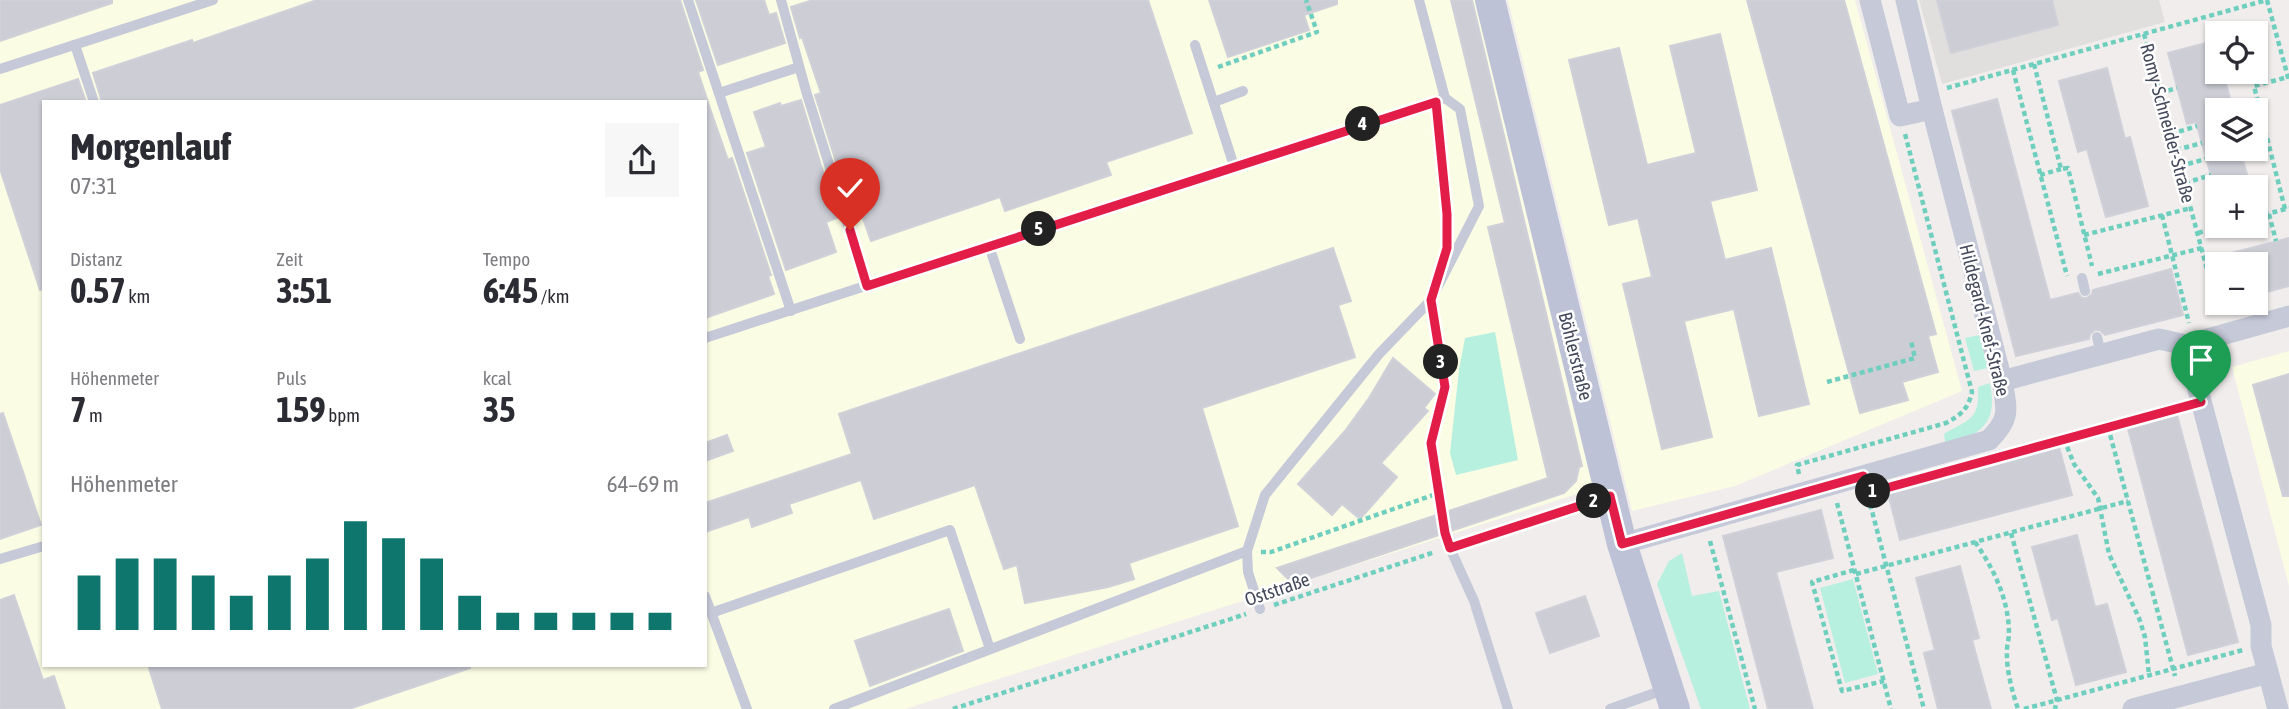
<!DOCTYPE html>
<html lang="de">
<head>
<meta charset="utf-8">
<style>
	:root { --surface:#fff; --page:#f7f7f7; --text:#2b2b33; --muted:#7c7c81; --accent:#0f766e }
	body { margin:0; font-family:"Asap Condensed",sans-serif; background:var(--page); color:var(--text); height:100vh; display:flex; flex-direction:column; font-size:26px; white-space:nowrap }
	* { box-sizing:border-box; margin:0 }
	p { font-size:23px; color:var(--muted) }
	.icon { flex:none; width:38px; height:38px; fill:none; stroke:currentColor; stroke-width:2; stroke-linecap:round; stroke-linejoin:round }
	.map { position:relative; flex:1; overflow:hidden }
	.drawer { position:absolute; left:42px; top:100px; width:665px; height:567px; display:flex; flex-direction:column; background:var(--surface); border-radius:0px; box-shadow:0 2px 5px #0004 }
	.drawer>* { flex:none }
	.tools { position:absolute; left:2205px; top:21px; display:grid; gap:14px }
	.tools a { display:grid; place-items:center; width:63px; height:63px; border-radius:0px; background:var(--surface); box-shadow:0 2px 5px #0004; font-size:35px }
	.pin { position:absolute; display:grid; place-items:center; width:60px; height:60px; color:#fff; margin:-72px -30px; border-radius:50% 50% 50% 0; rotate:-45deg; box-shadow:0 0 7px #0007 }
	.pin .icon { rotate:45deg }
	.km { position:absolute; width:35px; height:35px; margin:-18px; border-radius:50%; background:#222; color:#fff; font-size:19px; line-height:35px; text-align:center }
	.round { display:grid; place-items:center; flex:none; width:74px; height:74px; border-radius:0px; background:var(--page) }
	.headline { display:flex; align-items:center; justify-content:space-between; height:119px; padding:0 28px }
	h1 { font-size:38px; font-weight:700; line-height:52px }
	.figures { display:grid; grid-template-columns:repeat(3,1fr); gap:10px; height:119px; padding:7px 28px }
	.figures div { display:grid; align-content:center }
	.figures b { font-size:35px; font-weight:700 }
	.figures small { font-size:19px; font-weight:400 }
	.figures p { font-size:19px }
	.chart { height:196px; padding:14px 28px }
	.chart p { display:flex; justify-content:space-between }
	.chart svg { width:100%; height:126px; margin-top:7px; stroke:var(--accent); stroke-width:6 }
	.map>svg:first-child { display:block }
	.commercial { fill:#fbfce4; fill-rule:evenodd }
	.education { fill:#e1dede }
	.green { fill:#b8f0e0 }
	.building { fill:#cccdd5; stroke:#d0d0d9; stroke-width:2 }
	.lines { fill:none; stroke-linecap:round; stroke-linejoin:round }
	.path { stroke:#6fcfbf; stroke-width:4.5; stroke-dasharray:5 3.5; stroke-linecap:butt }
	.lane { stroke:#c5c9d8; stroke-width:10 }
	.street { stroke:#c5c9d8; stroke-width:21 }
	.secondary { stroke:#bec2d7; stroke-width:30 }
	.route-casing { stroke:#fff; stroke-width:14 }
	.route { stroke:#e11d48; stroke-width:9 }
	.labels { text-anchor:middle; stroke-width:5; stroke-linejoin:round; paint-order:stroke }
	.street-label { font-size:19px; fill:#44495b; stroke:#fff }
</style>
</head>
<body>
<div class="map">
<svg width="2289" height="709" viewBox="0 0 2289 709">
	<rect width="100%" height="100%" fill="#f0edec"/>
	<g class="commercial">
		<path d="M 0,0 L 1481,0 L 1599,487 L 905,709 L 0,709 ZM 44,102 L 705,102 L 705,665 L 44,665 Z"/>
		<path d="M 1508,0 L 1855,0 L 1962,391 L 1735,486 L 1632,511 Z"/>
		<path d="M 2289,351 L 2289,586 L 2232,367 Z"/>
	</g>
	<path class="education" d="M 1919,0 L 2159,0 L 2165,22 L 1942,84 Z"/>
	<g class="green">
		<path d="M 1495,332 L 1518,460 L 1456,475 L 1450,453 L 1459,370 L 1465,338 Z"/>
		<path d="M 1979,335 L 1988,368 L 1974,371 L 1965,338 Z"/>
		<path d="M 1990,383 C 1998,424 1982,433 1946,446 L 1944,434 C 1969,419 1980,420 1978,387 Z"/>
		<path d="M 1682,553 L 1692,596 L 1719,591 L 1750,709 L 1701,709 L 1657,584 L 1669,561 Z"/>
		<path d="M 1853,579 L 1878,674 L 1845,683 L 1820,588 Z"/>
	</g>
	<g class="building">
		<path d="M 0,0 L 112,0 L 112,3 L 0,41 Z"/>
		<path d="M 317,0 L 680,0 L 703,70 L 698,72 L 708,102 L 102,102 L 93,73 L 192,40 L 193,43 Z"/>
		<path d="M 696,0 L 764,0 L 769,15 L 776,13 L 785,43 L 718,65 Z"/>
		<path d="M 813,0 L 1148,0 L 1192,133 L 1106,162 L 1111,175 L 1005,211 L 1000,197 L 871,241 L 860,210 L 852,213 L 815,95 L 821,93 L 802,37 L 800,38 L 791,7 Z"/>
		<path d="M 1209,0 L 1337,0 L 1337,4 L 1304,15 L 1309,30 L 1228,57 Z"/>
		<path d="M 1451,0 L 1472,0 L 1582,466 L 1579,467 L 1576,481 L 1564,493 L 1293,584 L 1277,568 L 1548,478 L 1488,227 L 1505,223 Z"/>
		<path d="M 1747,0 L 1844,0 L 1936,334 L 1928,336 L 1938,372 L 1902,382 L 1908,400 L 1860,413 Z"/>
		<path d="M 1937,0 L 2052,0 L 2058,25 L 1951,53 Z"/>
		<path d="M 1720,34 L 1757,190 L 1710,201 L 1725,260 L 1771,248 L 1809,404 L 1759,416 L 1734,309 L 1684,321 L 1712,437 L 1662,449 L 1623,284 L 1652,277 L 1638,218 L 1609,225 L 1569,60 L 1619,48 L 1647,165 L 1696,153 L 1670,46 Z"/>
		<path d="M 2217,40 L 2217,72 L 2223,72 L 2233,110 L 2217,110 L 2217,149 L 2240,149 L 2248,178 L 2214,186 L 2196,122 L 2187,124 L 2168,53 Z"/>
		<path d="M 2107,68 L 2125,139 L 2130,137 L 2148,206 L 2106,217 L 2087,149 L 2078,152 L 2059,81 Z"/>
		<path d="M 78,79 L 86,102 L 44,102 L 44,289 L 40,290 L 0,169 L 0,105 Z"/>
		<path d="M 1997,99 L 2050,300 L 2078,293 L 2082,298 L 2087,298 L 2092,294 L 2093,290 L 2171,269 L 2183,315 L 2105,335 L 2100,330 L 2095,330 L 2090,334 L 2089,339 L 2016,356 L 1952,111 Z"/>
		<path d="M 801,100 L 837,218 L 826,222 L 836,252 L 786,270 L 747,153 L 766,147 L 754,112 L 780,103 L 781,106 Z"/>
		<path d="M 705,103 L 708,103 L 728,160 L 732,158 L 771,275 L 768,276 L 774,294 L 705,318 Z"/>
		<path d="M 2289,238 L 2289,286 L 2256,295 L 2256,264 L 2212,264 L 2212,258 Z"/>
		<path d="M 1333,248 L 1351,301 L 1338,305 L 1355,357 L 1202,408 L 1238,526 L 1129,563 L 1134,579 L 1108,587 L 1025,603 L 1017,565 L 1004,569 L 975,485 L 874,519 L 861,480 L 789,504 L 792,513 L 752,527 L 749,517 L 705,532 L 705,503 L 852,454 L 839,414 Z"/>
		<path d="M 1393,358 L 1435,394 L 1424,408 L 1428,411 L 1381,463 L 1397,477 L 1360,519 L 1342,504 L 1332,515 L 1298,484 L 1345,431 L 1369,398 Z"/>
		<path d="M 2289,374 L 2289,496 L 2283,496 L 2253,385 Z"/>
		<path d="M 3,413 L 41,525 L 0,539 L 0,414 Z"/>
		<path d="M 2177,415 L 2238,642 L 2188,655 L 2128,429 Z"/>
		<path d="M 727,435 L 733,451 L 705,461 L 705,443 Z"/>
		<path d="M 2059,447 L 2072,495 L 1900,540 L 1888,493 Z"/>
		<path d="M 1821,510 L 1833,558 L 1776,572 L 1813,709 L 1768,709 L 1723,536 Z"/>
		<path d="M 2077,535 L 2095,607 L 2107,604 L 2126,672 L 2076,685 L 2058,618 L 2052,620 L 2032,547 Z"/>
		<path d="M 1960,566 L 1979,638 L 1972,640 L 1991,709 L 1938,709 L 1924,653 L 1935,650 L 1916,578 Z"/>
		<path d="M 14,595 L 43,680 L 54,676 L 65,709 L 0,709 L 0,600 Z"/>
		<path d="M 1585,596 L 1599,636 L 1550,653 L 1536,613 Z"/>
		<path d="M 949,609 L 963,651 L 870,686 L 855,641 Z"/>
		<path d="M 148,665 L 469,665 L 470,668 L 349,709 L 162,709 Z"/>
	</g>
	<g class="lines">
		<g class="path">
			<path d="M 2267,0 L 2289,81"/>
			<path d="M 2144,34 L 2219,314"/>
			<path d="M 2034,64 L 2061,169 L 2068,168 L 2092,266"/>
			<path d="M 1218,67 L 1317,32 L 1306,0"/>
			<path d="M 2013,70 L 2067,276"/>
			<path d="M 1947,88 L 2267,0"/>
			<path d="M 2160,93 L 2177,88"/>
			<path d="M 2171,134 L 2197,126"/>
			<path d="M 2176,150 L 2202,143"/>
			<path d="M 2180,166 L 2206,159"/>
			<path d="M 2040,175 L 2061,169"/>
			<path d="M 2185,183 L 2211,175"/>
			<path d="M 2285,209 L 2254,86 L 2288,77"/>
			<path d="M 2269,214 L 2276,241"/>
			<path d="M 2162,215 L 2189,323"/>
			<path d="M 2256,217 L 2289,208"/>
			<path d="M 2198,233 L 2224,226"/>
			<path d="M 2084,235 L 2191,208"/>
			<path d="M 2098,274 L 2202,248"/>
			<path d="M 1434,319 L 1445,387 L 1431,443 L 1445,534"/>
			<path d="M 1827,382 L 1915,358 L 1911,341"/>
			<path d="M 2108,427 L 2175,676"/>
			<path d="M 2064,439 L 2074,464 L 2098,498 L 2109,554 L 2139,618 L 2145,637 L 2149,675"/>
			<path d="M 2006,455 L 2184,407"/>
			<path d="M 1799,474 L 1797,465 L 1946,423 C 1961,415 1968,409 1972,392 L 1905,134"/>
			<path d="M 1868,496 L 1924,709"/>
			<path d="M 1837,503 L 1891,709"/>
			<path d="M 2011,533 L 2057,700 L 2055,709"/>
			<path d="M 1710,541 L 1755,709"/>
			<path d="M 1975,542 C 1994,569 2009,600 2009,634 C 2009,639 2007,644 2007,650 C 2006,669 2012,691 2018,709"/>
			<path d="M 1464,543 L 1588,503"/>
			<path d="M 1261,552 L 1271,552 L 1439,493"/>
			<path d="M 1854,570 L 1812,582 L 1842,691 L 1884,681"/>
			<path d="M 1856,574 L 2128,501"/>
			<path d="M 1274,605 L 1435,552"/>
			<path d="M 953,709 L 1246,614"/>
			<path d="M 2024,709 L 2243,650"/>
		</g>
		<g class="lane">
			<path d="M 688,0 L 791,311"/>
			<path d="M 781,0 L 806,91 L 867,286"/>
			<path d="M 75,45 L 94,102"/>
			<path d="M 1195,45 L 1234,166"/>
			<path d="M 0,69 L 213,0"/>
			<path d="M 719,93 L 799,67"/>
			<path d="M 1214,102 L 1243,91"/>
			<path d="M 1436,102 L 1447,214 L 1447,248 L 1439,274"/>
			<path d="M 989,246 L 1020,339"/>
			<path d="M 2082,278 L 2085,291"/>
			<path d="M 2097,337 L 2101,354"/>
			<path d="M 705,338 L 1445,98 L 1419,0"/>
			<path d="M 1450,548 L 1474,601 L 1508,709"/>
			<path d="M 0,559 L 44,546"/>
			<path d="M 705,596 L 747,709"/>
			<path d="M 1260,609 L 1248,572 L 1247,551 L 1265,495 L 1379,354 L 1431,300 L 1479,206 L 1460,109 L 1445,98"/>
			<path d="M 711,613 L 950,530 L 990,649"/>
			<path d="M 834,709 L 1247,551"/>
			<path d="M 1610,709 L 1666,689"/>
		</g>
		<g class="street">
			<path d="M 1870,0 L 1900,116 L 1932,109"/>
			<path d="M 2186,345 L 2261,625 L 2261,646 L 2278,709"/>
			<path d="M 2002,381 L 2159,339 L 2186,345 L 2289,316"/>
			<path d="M 1622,544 L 1989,440 C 2011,418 2007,410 2002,381 L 1932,109 L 1906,0"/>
			<path d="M 2133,709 L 2268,673"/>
		</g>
		<path class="secondary" d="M 1490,0 L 1622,544 L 1675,709"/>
	</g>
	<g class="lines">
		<defs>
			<path id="route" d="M 850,230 L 867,286 L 1436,102 L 1447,214 L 1447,248 L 1431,300 L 1445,387 L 1431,443 L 1445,533 L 1450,548 L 1610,496 L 1622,544 L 1863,476 L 1868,493 L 2201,402"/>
		</defs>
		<use href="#route" class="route-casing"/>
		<use href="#route" class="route"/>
	</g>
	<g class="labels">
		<g class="street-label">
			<text transform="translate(2168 123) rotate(75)" y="7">Romy-Schneider-Straße</text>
			<text transform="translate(1985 320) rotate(76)" y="7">Hildegard-Knef-Straße</text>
			<text transform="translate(1576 356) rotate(76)" y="7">Böhlerstraße</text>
			<text transform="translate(1277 589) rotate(-19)" y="7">Oststraße</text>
		</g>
	</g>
</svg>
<div class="tools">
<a><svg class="icon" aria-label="locate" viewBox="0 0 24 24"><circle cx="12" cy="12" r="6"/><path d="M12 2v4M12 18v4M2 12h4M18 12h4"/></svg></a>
<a><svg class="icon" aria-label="layers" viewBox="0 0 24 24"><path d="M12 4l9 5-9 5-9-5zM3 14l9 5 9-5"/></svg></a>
<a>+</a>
<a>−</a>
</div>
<div class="pin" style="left:2201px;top:402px;background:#1e9e55"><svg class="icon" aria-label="arrive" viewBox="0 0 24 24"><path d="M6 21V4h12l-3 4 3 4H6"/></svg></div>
<div class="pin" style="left:850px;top:230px;background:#d93025"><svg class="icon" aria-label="check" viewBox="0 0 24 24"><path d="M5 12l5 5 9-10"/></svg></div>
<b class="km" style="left:1873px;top:491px">1</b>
<b class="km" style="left:1594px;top:501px">2</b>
<b class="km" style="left:1441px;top:362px">3</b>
<b class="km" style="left:1363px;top:124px">4</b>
<b class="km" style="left:1039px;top:229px">5</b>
<section class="drawer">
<div class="headline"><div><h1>Morgenlauf</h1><p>07:31</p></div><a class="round"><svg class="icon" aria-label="share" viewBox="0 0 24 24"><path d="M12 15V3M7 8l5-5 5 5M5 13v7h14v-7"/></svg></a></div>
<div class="figures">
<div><p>Distanz</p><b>0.57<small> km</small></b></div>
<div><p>Zeit</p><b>3:51</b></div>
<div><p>Tempo</p><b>6:45<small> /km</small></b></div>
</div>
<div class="figures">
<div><p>Höhenmeter</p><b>7<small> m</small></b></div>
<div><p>Puls</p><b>159<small> bpm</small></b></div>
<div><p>kcal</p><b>35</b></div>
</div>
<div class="chart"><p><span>Höhenmeter</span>64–69 m</p>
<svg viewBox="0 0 160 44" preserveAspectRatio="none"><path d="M5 44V25M15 44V19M25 44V19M35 44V25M45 44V32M55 44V25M65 44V19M75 44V6M85 44V12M95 44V19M105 44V32M115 44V38M125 44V38M135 44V38M145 44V38M155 44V38"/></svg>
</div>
</section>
</div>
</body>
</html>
